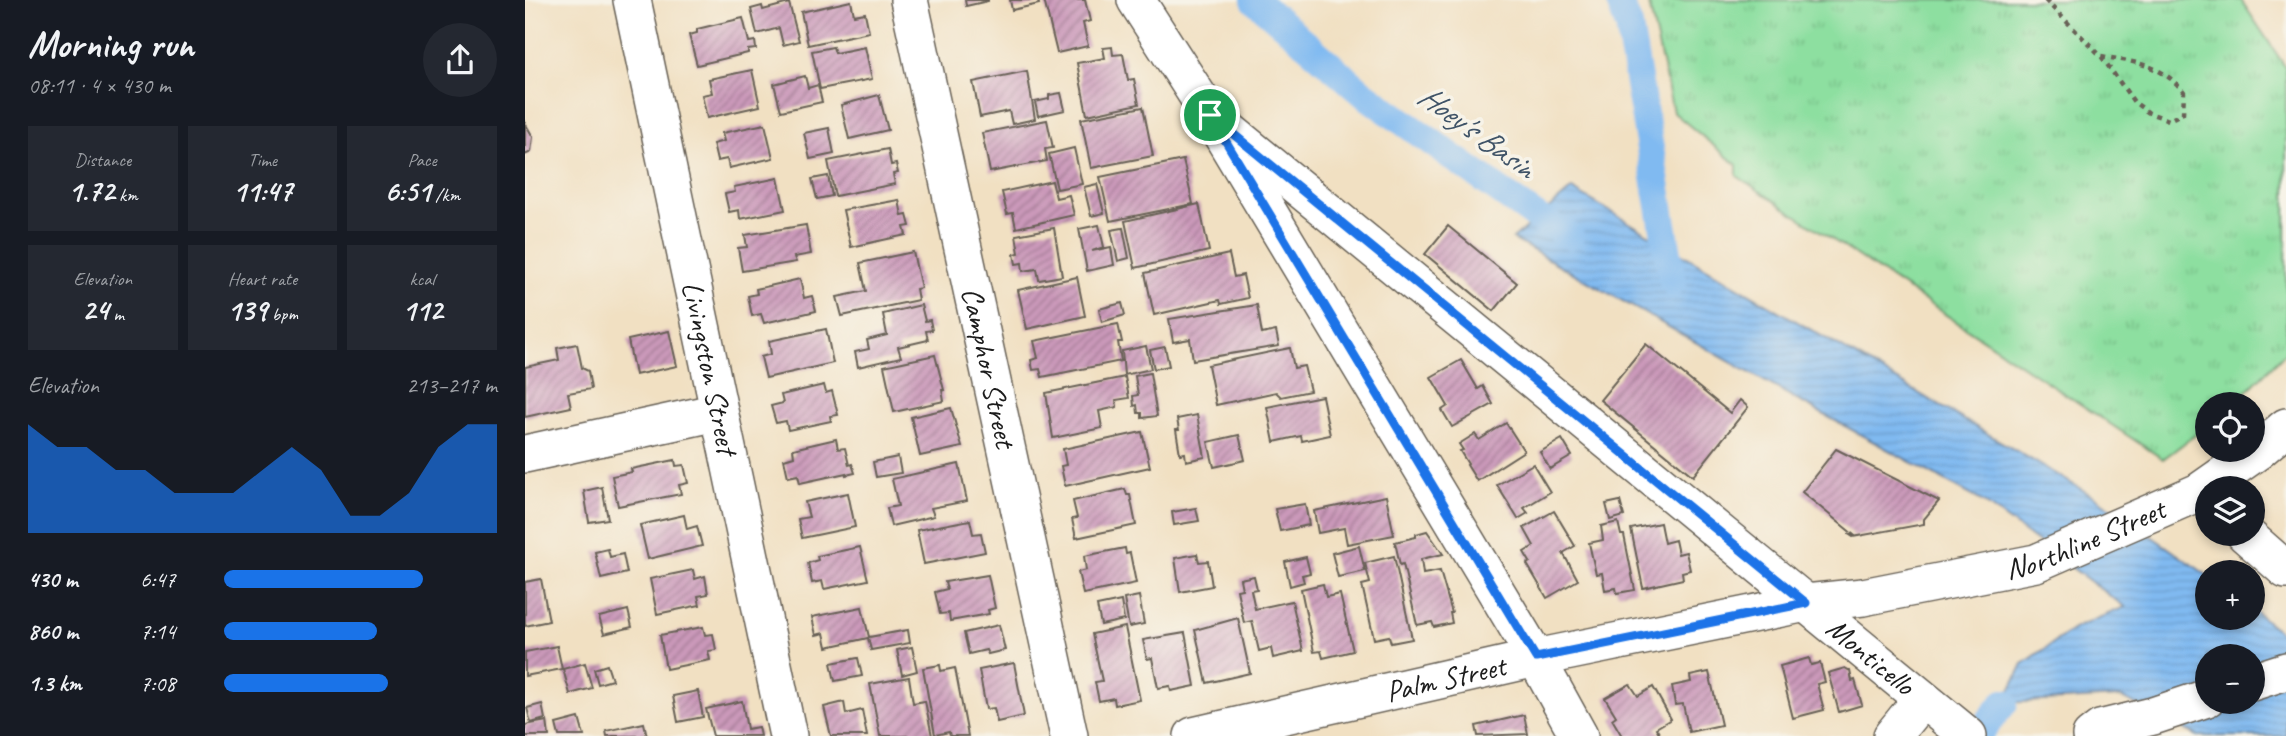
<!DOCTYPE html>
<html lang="en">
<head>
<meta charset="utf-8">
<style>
	:root { --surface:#171b24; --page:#242831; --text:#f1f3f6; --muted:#9ea1a6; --accent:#1a73e8 }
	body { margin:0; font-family:Caveat,sans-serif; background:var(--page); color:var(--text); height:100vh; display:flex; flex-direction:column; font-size:26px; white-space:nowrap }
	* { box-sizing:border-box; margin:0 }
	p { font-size:23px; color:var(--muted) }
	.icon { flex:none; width:38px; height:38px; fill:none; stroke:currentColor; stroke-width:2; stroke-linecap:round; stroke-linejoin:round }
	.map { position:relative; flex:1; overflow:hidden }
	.details { display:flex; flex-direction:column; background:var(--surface); width:525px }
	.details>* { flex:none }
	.buttons { position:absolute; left:1670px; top:392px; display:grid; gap:14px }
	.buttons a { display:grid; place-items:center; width:70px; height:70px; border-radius:50%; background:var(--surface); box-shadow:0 4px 10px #0003; font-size:35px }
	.pin { position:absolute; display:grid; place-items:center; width:60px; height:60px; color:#fff; margin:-30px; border:4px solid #fff; border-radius:50%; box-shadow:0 2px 7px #0007 }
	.round { display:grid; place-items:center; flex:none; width:74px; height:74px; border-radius:37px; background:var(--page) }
	.overview { display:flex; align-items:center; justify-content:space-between; height:119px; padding:0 28px }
	h1 { font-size:38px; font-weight:800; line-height:52px }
	.metrics { display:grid; grid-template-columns:repeat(3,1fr); gap:10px; height:119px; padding:7px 28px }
	.metrics div { display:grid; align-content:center; border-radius:0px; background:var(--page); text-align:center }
	.metrics b { font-size:30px; font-weight:800 }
	.metrics small { font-size:19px; font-weight:400 }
	.metrics p { font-size:19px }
	.chart { height:196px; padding:14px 28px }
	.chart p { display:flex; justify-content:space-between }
	.chart svg { width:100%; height:126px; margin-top:7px; fill:var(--accent); opacity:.7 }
	ul { padding:0 28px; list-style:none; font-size:23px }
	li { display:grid; grid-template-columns:112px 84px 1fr; align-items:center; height:52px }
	li i { height:18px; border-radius:9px; background:var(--accent) }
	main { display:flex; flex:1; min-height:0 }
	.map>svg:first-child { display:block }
	.grass { fill:url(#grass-tufts); stroke:#547e5e; stroke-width:2 }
	.water { fill:url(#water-rules); stroke:#4e6b86; stroke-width:2; fill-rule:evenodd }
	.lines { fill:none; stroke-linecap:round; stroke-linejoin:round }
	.canal { stroke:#80baf1; stroke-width:28 }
	.building { fill:url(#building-hatch) }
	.minor-casing { stroke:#676156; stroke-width:40 }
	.path { stroke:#676156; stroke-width:4.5; stroke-dasharray:5 5; stroke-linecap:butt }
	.minor { stroke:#fff; stroke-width:37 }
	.route-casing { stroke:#fff; stroke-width:14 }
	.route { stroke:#1a73e8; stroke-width:9 }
	.labels { text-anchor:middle; stroke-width:7; stroke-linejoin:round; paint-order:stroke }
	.street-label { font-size:30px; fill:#1c1c1c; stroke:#f7f3e8 }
	.water-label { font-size:32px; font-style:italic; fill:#3f5367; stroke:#f7f3e8 }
</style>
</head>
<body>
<main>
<section class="details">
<div class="overview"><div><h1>Morning run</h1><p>08:11 · 4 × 430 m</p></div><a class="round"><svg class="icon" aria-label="share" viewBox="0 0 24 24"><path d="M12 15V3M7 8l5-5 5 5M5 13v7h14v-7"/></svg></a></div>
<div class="metrics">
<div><p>Distance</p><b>1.72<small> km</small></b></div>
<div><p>Time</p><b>11:47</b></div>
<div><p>Pace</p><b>6:51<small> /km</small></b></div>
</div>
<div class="metrics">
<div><p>Elevation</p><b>24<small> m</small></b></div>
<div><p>Heart rate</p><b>139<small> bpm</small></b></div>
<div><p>kcal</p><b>112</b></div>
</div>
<div class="chart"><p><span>Elevation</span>213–217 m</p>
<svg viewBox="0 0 160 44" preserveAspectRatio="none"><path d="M0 44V6L10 14L20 14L30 22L40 22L50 30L60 30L70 30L80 22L90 14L100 22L110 38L120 38L130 30L140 14L150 6L160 6V44z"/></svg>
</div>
<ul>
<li><b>430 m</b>6:47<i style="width:73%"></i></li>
<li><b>860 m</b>7:14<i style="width:56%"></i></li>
<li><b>1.3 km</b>7:08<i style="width:60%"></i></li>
</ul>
</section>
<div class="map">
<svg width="1761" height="736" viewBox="0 0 1761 736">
	<defs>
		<pattern id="grass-tufts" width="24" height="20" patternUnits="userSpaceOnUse" patternTransform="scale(1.75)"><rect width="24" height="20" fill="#8ddfa0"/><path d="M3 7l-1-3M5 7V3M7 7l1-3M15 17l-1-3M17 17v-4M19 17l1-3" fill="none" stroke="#79bf89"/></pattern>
		<pattern id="water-rules" width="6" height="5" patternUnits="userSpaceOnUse" patternTransform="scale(1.75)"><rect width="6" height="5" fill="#80baf1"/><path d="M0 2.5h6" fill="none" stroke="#6e9fce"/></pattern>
		<pattern id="building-hatch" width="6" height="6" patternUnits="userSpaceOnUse" patternTransform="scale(1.75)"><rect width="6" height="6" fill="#cb99ba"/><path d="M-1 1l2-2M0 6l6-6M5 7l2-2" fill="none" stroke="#a47c96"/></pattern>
	</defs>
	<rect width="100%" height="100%" fill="#f7f3e8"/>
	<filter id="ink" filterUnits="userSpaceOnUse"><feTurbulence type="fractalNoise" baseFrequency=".0143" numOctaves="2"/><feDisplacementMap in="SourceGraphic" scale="14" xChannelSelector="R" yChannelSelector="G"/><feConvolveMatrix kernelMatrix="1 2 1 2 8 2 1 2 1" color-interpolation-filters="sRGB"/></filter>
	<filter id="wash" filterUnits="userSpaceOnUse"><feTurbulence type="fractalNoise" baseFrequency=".00686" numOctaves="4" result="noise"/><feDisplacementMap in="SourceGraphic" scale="28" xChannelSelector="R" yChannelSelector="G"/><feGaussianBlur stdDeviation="1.57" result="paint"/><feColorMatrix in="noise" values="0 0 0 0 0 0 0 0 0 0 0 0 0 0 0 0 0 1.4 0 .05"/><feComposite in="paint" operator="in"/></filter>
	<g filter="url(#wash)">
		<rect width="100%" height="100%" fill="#f1e0c2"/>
		<path class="grass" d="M 1123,0 L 1716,0 L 1761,68 L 1761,352 L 1709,404 L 1682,404 L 1682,426 L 1638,459 L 1212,176 L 1212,165 L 1148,112 Z"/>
		<path class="water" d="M 1047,189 L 1573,499 L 1682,575 L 1682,618 L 1727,618 L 1727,609 L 1761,637 L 1761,736 L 1673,736 L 1595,697 L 1479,703 L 1498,664 L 1550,628 L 1600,607 L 1457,501 L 1287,408 L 988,239 ZM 1682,656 L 1727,656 L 1727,702 L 1682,702 Z"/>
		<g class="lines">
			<g class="canal">
				<path d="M 730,0 L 838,93 L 1014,219 L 1045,236"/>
				<path d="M 1094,0 L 1104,26 L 1148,282"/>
				<path d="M 1452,736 L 1479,703"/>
			</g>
		</g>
		<g id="blocks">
			<g class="building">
				<path d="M 440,0 L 463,0 L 463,1 L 441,6 Z"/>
				<path d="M 485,0 L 513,0 L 514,4 L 487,10 Z"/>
				<path d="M 519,0 L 560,0 L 565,21 L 558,23 L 563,46 L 532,53 Z"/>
				<path d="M 326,1 L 329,15 L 340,13 L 344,32 L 283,45 L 276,12 Z"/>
				<path d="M 264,3 L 274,41 L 258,45 L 254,28 L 232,34 L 226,9 L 237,6 L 238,10 Z"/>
				<path d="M 218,18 L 224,42 L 230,41 L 231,49 L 223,50 L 223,53 L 172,65 L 164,35 L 172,33 L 172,29 Z"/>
				<path d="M 308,47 L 310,53 L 340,47 L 347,79 L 295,89 L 287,51 Z"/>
				<path d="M 587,47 L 588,55 L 598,54 L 603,80 L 609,79 L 614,104 L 562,115 L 552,63 L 580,58 L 578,48 Z"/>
				<path d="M 227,70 L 235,106 L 182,118 L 177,95 L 187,93 L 184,79 Z"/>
				<path d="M 502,71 L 510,119 L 487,124 L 484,111 L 455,117 L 448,82 Z"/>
				<path d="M 280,76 L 283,88 L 293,85 L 297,102 L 256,111 L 249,84 Z"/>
				<path d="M 536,93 L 540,110 L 513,116 L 510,102 L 524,99 L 524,95 Z"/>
				<path d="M 354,95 L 363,130 L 324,139 L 316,105 Z"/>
				<path d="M 618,107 L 628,156 L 566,168 L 556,119 Z"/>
				<path d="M 522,120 L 528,148 L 520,149 L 522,161 L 465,172 L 457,133 Z"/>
				<path d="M 0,123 L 8,137 L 6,152 L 0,155 Z"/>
				<path d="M 240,124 L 248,158 L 204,168 L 202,159 L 192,161 L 188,144 L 199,141 L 197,133 Z"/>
				<path d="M 304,128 L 309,154 L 285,159 L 279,133 Z"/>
				<path d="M 549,148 L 557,184 L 532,189 L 524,154 Z"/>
				<path d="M 363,149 L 366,165 L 371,164 L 373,173 L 368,174 L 370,184 L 310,196 L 303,161 Z"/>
				<path d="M 658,160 L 668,204 L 585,221 L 575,177 Z"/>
				<path d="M 303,176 L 307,196 L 292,199 L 287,179 Z"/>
				<path d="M 253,178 L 260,210 L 215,219 L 214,210 L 204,212 L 200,194 L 210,192 L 209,187 Z"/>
				<path d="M 527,181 L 531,198 L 544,195 L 549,215 L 491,228 L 488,213 L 482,214 L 477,192 Z"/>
				<path d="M 572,184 L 579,213 L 566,216 L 559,187 Z"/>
				<path d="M 374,200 L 377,216 L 382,215 L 385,226 L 379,227 L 381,235 L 326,247 L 318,210 Z"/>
				<path d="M 674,204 L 684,251 L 610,268 L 600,221 Z"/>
				<path d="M 281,225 L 286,254 L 269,257 L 271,262 L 217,271 L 213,248 L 222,247 L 220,235 Z"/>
				<path d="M 574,225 L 579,247 L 567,251 L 586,247 L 589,265 L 562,271 L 554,229 Z"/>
				<path d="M 923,226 L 992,283 L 969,311 L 900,254 Z"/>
				<path d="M 529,228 L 537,276 L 514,280 L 512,269 L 498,271 L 497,263 L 491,264 L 489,254 L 494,253 L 491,235 Z"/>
				<path d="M 598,228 L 604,258 L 593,261 L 586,230 Z"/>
				<path d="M 388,252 L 396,288 L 391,289 L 393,300 L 317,316 L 312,297 L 341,291 L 335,263 Z"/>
				<path d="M 704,254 L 709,277 L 718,275 L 723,298 L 696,304 L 695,300 L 629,315 L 620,273 Z"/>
				<path d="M 552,277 L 560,316 L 502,329 L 493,290 Z"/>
				<path d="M 275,279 L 279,298 L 287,296 L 291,311 L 239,323 L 236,314 L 227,316 L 223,296 L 232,294 L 231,289 Z"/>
				<path d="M 597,303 L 600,315 L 577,322 L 574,309 Z"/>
				<path d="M 396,305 L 400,321 L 405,320 L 407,330 L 401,331 L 403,340 L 373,347 L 376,357 L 333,367 L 330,352 L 344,349 L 342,340 L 362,335 L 358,314 Z"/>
				<path d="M 732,305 L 737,334 L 751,331 L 754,346 L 668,360 L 665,339 L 648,342 L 644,319 Z"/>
				<path d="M 593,324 L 597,342 L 593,342 L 596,361 L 517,377 L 515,369 L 508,370 L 506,360 L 513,358 L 509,341 Z"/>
				<path d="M 301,329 L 308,363 L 241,378 L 236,357 L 246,354 L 244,341 Z"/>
				<path d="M 144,331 L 152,366 L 110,375 L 103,340 Z"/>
				<path d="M 52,344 L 57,368 L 63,371 L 66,389 L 43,393 L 46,407 L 0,417 L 0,367 L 34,360 L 32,348 Z"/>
				<path d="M 1121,344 L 1205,413 L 1215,400 L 1223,407 L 1168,476 L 1075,400 Z"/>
				<path d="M 621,346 L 626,369 L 599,375 L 597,351 Z"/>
				<path d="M 640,347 L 644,366 L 629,369 L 625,350 Z"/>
				<path d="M 765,348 L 769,368 L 779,366 L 785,391 L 756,397 L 751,392 L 691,405 L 683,365 Z"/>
				<path d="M 410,355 L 419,390 L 417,390 L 419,401 L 369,412 L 359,366 Z"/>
				<path d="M 936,360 L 953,389 L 958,386 L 968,404 L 927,427 L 917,410 L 923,406 L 906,377 Z"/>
				<path d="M 625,373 L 632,416 L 617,418 L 617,413 L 613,413 L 612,405 L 609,406 L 608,396 L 613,395 L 610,376 Z"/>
				<path d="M 600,377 L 604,398 L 591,400 L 592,407 L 574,411 L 577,428 L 528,438 L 521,393 Z"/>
				<path d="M 299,385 L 301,393 L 307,391 L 313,415 L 305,416 L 306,421 L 263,430 L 261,421 L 251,423 L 246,406 L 258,403 L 256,395 Z"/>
				<path d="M 797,396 L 805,435 L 777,441 L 776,436 L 749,442 L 742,407 Z"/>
				<path d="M 426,408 L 437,447 L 395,456 L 386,417 Z"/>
				<path d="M 672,415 L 680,457 L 661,461 L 660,453 L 655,454 L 651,430 L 654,430 L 652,419 Z"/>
				<path d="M 981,423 L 999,451 L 952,481 L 942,465 L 943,464 L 935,451 L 938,450 L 934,444 L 950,434 L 954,440 Z"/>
				<path d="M 617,432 L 625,467 L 540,486 L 536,466 L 541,465 L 538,449 Z"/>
				<path d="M 714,435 L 720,460 L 689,467 L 683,442 Z"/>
				<path d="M 311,439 L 313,449 L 320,448 L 324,465 L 327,464 L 330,473 L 321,475 L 321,473 L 275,483 L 273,475 L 263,477 L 259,459 L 269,456 L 268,449 Z"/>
				<path d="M 1037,439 L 1047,456 L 1025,469 L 1015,452 Z"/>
				<path d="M 1311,449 L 1414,501 L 1399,519 L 1399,524 L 1328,537 L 1325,535 L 1329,535 L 1277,492 Z"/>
				<path d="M 373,457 L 376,473 L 351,477 L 348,462 Z"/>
				<path d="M 150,460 L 151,466 L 159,465 L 163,483 L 154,485 L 156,494 L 93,506 L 87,476 L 107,472 L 106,469 Z"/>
				<path d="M 434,464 L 442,501 L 406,508 L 409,516 L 366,526 L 362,508 L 373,506 L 367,479 Z"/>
				<path d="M 1008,464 L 1025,492 L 999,508 L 1003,513 L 993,519 L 972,485 Z"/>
				<path d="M 77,487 L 83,519 L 64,522 L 59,491 Z"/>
				<path d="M 600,489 L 602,495 L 605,495 L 611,525 L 551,538 L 547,519 L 552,518 L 548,501 Z"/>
				<path d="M 323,493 L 330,527 L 277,538 L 273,519 L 284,517 L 280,502 Z"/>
				<path d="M 861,496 L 869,535 L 822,544 L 819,528 L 793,533 L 789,511 Z"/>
				<path d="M 1095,501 L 1099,516 L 1085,520 L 1081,504 Z"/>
				<path d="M 780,504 L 784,525 L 755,531 L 750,509 Z"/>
				<path d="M 671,508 L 674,521 L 649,525 L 647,512 Z"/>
				<path d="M 1029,511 L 1050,546 L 1038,553 L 1053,580 L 1022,598 L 1002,564 L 1005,562 L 999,552 L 1009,546 L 999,528 Z"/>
				<path d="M 159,515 L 162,529 L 172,526 L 177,546 L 123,559 L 115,525 Z"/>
				<path d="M 445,520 L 448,534 L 456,533 L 460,552 L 399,564 L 392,530 Z"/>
				<path d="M 1093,522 L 1096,535 L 1099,535 L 1110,590 L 1092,593 L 1091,588 L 1080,590 L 1077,573 L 1071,574 L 1064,543 L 1078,540 L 1076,526 Z"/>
				<path d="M 1135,523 L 1139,543 L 1150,540 L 1153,554 L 1161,552 L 1165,570 L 1157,572 L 1158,579 L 1118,588 L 1106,529 Z"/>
				<path d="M 902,531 L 918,554 L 896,559 L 898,574 L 915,571 L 927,613 L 925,613 L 927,623 L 909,627 L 907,622 L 892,625 L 878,564 L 875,565 L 870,542 L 891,537 L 891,534 Z"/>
				<path d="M 834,546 L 840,571 L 813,577 L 807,553 Z"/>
				<path d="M 335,547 L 343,580 L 299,589 L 297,581 L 287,583 L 283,563 L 293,560 L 292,556 Z"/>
				<path d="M 600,548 L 601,554 L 605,553 L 611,583 L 558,594 L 553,572 L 561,570 L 559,556 Z"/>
				<path d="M 83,549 L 85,557 L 98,554 L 102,573 L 76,579 L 70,552 Z"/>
				<path d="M 672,554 L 674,562 L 683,561 L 687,586 L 655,592 L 650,558 Z"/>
				<path d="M 869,556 L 887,639 L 866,643 L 864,636 L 849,639 L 837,585 L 845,583 L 840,563 Z"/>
				<path d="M 781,557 L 785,573 L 777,575 L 779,582 L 765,586 L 760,562 Z"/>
				<path d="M 168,570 L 170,579 L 180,576 L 183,594 L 173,596 L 175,605 L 132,614 L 125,579 Z"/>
				<path d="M 463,575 L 470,608 L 463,610 L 464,614 L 425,621 L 424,613 L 415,614 L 410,592 L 422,589 L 420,582 Z"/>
				<path d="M 729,576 L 732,589 L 726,590 L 730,609 L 767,601 L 778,651 L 748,658 L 746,648 L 734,651 L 727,621 L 719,623 L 712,590 L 717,589 L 715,579 Z"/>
				<path d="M 16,579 L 24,621 L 0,626 L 0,582 Z"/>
				<path d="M 798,584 L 801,597 L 815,594 L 828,651 L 798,658 L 796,651 L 789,652 L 776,589 Z"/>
				<path d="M 614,596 L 619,624 L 604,627 L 599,599 Z"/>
				<path d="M 596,601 L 599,620 L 576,625 L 572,606 Z"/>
				<path d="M 337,607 L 344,637 L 383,630 L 385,643 L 346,650 L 343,638 L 302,647 L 299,633 L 291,635 L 287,617 Z"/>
				<path d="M 103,610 L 107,627 L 79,634 L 74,617 Z"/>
				<path d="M 713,618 L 725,673 L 682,683 L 670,630 Z"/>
				<path d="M 474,625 L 480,650 L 463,654 L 461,650 L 444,654 L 439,633 Z"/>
				<path d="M 178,627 L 180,635 L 188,634 L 191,650 L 183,651 L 185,660 L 141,669 L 135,635 Z"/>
				<path d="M 600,627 L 615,700 L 590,705 L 589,698 L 574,701 L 570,682 L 577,681 L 567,634 Z"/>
				<path d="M 660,633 L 670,686 L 646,691 L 645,686 L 633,688 L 627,658 L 622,659 L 618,640 Z"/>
				<path d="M 32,646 L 37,669 L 0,676 L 0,652 Z"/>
				<path d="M 387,647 L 392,671 L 377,675 L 372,650 Z"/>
				<path d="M 333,658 L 337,676 L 310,681 L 306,663 Z"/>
				<path d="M 1284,658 L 1286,665 L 1295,663 L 1300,682 L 1292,684 L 1299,710 L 1268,718 L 1255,666 Z"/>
				<path d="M 60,663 L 67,688 L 45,694 L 38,669 Z"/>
				<path d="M 489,663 L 499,716 L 472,722 L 469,708 L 461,709 L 454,670 Z"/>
				<path d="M 82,665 L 87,680 L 73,684 L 69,669 Z"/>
				<path d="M 415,665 L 416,671 L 430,668 L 443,736 L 425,736 L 424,732 L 410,735 L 398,668 Z"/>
				<path d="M 1320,668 L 1325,671 L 1327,681 L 1330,680 L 1337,705 L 1314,712 L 1303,673 Z"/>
				<path d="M 1184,672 L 1196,725 L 1164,732 L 1158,704 L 1150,705 L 1147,686 L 1166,682 L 1165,676 Z"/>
				<path d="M 384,677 L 388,703 L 400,701 L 407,736 L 355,736 L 345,684 Z"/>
				<path d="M 1105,684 L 1113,696 L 1128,687 L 1146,719 L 1131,728 L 1136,736 L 1097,736 L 1087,719 L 1091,716 L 1080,698 Z"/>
				<path d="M 173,691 L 178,717 L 153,722 L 148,696 Z"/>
				<path d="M 217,701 L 222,729 L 233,727 L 235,736 L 188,736 L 181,709 Z"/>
				<path d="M 319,702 L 321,714 L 337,710 L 342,736 L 306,736 L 299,707 Z"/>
				<path d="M 17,704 L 20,719 L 6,723 L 2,708 Z"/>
				<path d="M 999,715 L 1003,734 L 953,736 L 951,726 Z"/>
				<path d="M 54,718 L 59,736 L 34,736 L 31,724 Z"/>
				<path d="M 22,721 L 24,736 L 0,736 L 0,725 Z"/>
				<path d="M 119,723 L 122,736 L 82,736 L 81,731 Z"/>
			</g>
		</g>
	</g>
	<g filter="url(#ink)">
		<use href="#blocks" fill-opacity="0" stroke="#676156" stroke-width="2"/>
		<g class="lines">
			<defs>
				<g id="minor">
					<path id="s1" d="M 107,0 L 263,736"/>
					<path id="s2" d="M 384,0 L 544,736"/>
					<path d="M 611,0 L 685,115 L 1011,658 L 1054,736"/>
					<path id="s3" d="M 685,115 L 1443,736"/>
					<path d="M 0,454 L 193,412"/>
					<path d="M 1720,534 L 1761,570"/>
					<path d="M 1727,682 L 1761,671"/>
					<path id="s4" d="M 668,736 L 1011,658 L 1281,603 L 1338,597 L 1511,563 L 1674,492 L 1734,450 L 1761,427"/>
					<path d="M 1367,736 L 1397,699"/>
					<path d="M 1566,736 L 1575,729 L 1628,716 L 1682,698"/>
				</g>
			</defs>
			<use href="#minor" class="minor-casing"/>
			<path class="path" d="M 1520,0 L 1576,56 L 1609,102 L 1624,113 L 1644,120 L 1658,113 L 1659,92 C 1635,63 1611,63 1576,56"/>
			<use href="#minor" class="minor"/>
		</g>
	</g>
	<g class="lines" filter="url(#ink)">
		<defs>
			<path id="route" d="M 685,115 L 1281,603 L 1011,658 Z"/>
		</defs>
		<use href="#route" class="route-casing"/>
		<use href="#route" class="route"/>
	</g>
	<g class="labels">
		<g class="street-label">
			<text dy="10" stroke="none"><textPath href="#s1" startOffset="376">Livingston Street</textPath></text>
			<text dy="10" stroke="none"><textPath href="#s2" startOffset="376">Camphor Street</textPath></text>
			<text dy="10" stroke="none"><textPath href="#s4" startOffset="915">Northline Street</textPath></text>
			<text dy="10" stroke="none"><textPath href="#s3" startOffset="854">Monticello</textPath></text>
			<text dy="10" stroke="none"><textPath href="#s4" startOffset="259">Palm Street</textPath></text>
		</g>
		<g class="water-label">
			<text transform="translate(952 131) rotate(36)" y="11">Hoey's Basin</text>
		</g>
	</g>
</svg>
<div class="buttons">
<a><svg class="icon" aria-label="locate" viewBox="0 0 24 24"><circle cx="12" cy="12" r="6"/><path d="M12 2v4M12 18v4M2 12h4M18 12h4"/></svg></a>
<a><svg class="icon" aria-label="layers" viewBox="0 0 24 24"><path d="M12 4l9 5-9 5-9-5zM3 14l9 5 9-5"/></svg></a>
<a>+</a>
<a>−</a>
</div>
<div class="pin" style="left:685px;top:115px;background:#1e9e55"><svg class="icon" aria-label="arrive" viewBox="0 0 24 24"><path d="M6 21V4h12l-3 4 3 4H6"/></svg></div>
</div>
</main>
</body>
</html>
